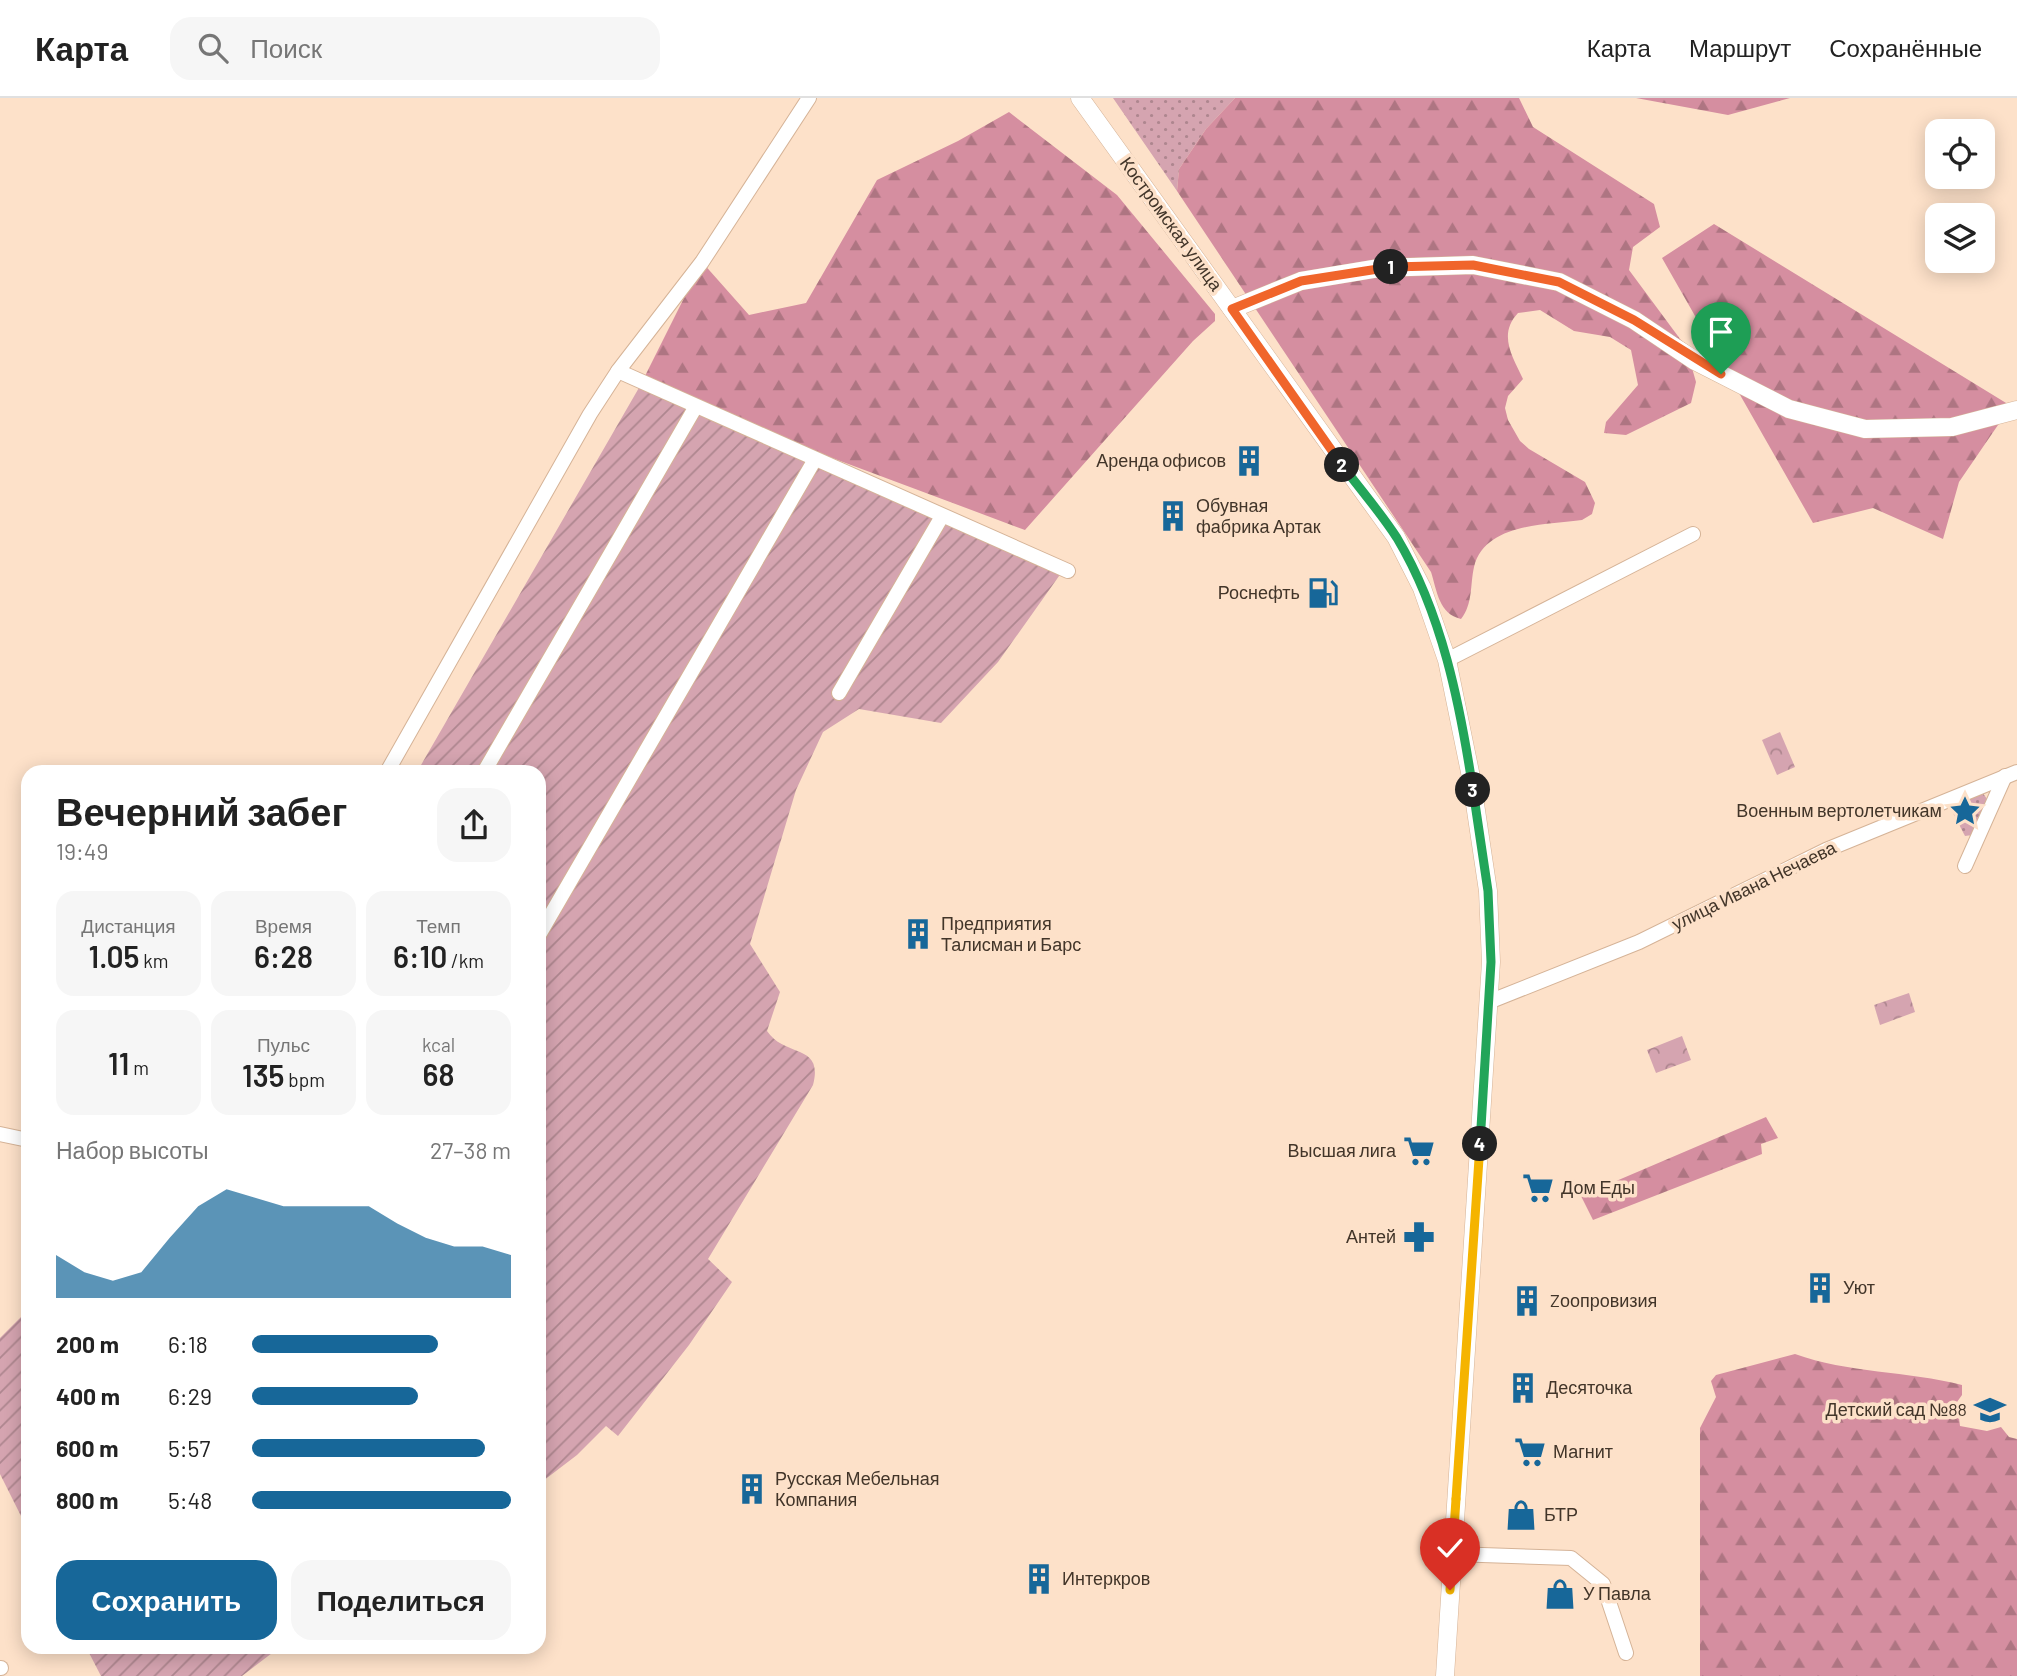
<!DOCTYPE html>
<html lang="ru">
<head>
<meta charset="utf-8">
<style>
	:root { --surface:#fff; --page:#f6f6f6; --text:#222; --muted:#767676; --line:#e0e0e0; --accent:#176799 }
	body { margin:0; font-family:Barlow,sans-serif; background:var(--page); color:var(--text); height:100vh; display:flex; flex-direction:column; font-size:26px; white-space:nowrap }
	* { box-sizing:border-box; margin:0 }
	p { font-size:23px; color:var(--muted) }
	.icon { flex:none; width:38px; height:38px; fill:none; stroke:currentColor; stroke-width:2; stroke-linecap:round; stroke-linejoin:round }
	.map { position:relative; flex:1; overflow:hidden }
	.drawer { position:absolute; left:21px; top:667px; width:525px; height:889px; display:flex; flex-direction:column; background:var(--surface); border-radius:21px; box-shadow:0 4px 18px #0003 }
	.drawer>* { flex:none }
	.tools { position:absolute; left:1925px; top:21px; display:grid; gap:14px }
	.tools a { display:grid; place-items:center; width:70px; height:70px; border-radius:14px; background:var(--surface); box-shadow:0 4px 18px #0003; font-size:35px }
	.pin { position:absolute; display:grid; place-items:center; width:60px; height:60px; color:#fff; margin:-72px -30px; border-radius:50% 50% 50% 0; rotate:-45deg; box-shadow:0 0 7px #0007 }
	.pin .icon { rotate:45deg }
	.km { position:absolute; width:35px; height:35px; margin:-18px; border-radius:50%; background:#222; color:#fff; font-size:19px; line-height:35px; text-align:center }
	.round { display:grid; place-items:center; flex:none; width:74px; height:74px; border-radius:21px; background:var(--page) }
	.headline { display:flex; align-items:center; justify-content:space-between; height:119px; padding:0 35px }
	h1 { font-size:38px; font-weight:600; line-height:52px }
	.metrics { display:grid; grid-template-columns:repeat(3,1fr); gap:10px; height:119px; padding:7px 35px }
	.metrics div { display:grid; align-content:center; border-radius:18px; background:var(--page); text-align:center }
	.metrics b { font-size:30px; font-weight:600 }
	.metrics small { font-size:19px; font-weight:400 }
	.metrics p { font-size:19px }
	.chart { height:196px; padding:14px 35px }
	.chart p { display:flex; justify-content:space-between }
	.chart svg { width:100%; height:126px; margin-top:7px; fill:var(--accent); opacity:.7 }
	.cta { display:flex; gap:14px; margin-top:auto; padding:14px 35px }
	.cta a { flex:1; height:80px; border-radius:21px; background:var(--accent); color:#fff; font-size:28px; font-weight:600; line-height:80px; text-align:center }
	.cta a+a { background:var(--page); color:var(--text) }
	ul { padding:0 35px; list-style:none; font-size:23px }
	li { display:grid; grid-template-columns:112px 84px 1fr; align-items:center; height:52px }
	li i { height:18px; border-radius:9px; background:var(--accent) }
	header { display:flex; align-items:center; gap:42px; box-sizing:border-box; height:98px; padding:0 35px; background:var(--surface); border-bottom:2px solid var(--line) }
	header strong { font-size:33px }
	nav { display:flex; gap:38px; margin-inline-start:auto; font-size:24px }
	.search { width:490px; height:63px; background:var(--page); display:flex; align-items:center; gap:18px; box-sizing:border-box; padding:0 24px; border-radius:21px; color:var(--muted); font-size:26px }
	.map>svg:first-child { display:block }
	.grass { fill:url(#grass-dots) }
	.forest { fill:url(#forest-firs) }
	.park { fill:url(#park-crowns) }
	.garden { fill:url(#garden-furrows) }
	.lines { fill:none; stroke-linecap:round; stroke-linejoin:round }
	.minor-casing { stroke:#d5b397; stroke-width:16 }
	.major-casing { stroke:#d5b397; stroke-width:19 }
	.minor { stroke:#fff; stroke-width:14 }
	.major { stroke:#fff; stroke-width:18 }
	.split-1-casing { stroke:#fff; stroke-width:14 }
	.split-2-casing { stroke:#fff; stroke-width:14 }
	.split-3-casing { stroke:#fff; stroke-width:14 }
	.split-4-casing { stroke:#fff; stroke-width:14 }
	.split-5-casing { stroke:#fff; stroke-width:14 }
	.split-6-casing { stroke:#fff; stroke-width:14 }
	.split-1 { stroke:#f0652b; stroke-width:9 }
	.split-2 { stroke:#f0652b; stroke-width:9 }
	.split-3 { stroke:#22a559; stroke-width:9 }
	.split-4 { stroke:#22a559; stroke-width:9 }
	.split-5 { stroke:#f5b400; stroke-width:9 }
	.split-6 { stroke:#f5b400; stroke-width:9 }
	.labels { text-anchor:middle; stroke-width:7; stroke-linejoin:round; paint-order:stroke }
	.street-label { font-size:18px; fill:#423529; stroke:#fde1c9 }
	.poi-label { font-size:18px; fill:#423529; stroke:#fde1c9; text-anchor:start }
</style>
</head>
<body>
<header>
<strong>Карта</strong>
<div class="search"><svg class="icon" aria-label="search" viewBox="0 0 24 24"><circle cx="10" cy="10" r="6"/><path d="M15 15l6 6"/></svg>Поиск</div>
<nav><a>Карта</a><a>Маршрут</a><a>Сохранённые</a></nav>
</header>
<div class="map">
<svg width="2017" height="1578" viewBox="0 0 2017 1578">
	<defs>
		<pattern id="grass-dots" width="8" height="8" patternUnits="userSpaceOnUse" patternTransform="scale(1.75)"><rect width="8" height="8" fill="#d5a4b0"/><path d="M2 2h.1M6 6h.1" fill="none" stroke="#ae868f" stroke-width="1.8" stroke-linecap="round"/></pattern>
		<pattern id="forest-firs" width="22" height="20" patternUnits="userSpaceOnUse" patternTransform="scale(1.75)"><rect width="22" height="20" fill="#d58ea0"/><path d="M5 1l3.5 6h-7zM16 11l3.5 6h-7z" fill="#ae7582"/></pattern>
		<pattern id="park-crowns" width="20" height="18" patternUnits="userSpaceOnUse" patternTransform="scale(1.75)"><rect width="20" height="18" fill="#d5a4b0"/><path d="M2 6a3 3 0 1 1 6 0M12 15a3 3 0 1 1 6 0" fill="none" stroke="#ae868f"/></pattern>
		<pattern id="garden-furrows" width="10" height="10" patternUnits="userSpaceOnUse" patternTransform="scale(1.75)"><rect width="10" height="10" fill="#d5a4b0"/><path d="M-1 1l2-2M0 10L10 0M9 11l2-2" fill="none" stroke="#ae868f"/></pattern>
	</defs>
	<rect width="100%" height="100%" fill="#fde1c9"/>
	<g class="grass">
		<path d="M 1113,0 L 1235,0 L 1206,31 L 1179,71 L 1177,93 Z"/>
		<path d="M 1982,694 L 1987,701 L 1972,737 L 1965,738 L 1952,713 L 1952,707 Z"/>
	</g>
	<g class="forest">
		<path d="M 1235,0 L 1519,0 L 1533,29 L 1654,106 L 1660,129 L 1633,149 L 1629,172 L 1686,249 L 1696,284 L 1691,305 L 1626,337 L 1604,335 L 1606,324 L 1638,287 L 1631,252 L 1610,239 L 1574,233 L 1540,212 L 1518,215 C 1498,236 1512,258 1523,281 L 1508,298 L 1505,310 L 1508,322 L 1520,343 L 1529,351 L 1585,384 L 1595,405 L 1592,416 L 1582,422 C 1546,427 1485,425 1474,469 C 1470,487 1473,506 1461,521 C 1439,516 1437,493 1431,474 L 1177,93 L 1179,71 L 1206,31 Z"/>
		<path d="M 1636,0 L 1790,0 L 1728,17 Z"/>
		<path d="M 1009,14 L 1117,97 L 1215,216 L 1215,223 L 1193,243 L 1025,432 L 640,288 L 702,164 L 749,217 L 806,205 L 877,82 L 958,43 Z"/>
		<path d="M 1714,126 L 2011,308 L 1959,384 L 1943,441 L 1873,410 L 1813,425 L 1662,160 Z"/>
		<path d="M 1766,1019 L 1778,1040 L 1761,1046 L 1762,1056 L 1593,1122 L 1581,1098 Z"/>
		<path d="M 1795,1256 C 1847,1275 1908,1273 1962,1287 L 1962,1297 L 1957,1304 L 1960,1328 L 1987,1333 L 2001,1329 L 2009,1339 L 2017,1341 L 2017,1578 L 1700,1578 L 1700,1330 L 1716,1299 L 1711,1283 L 1716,1277 Z"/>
	</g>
	<g class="park">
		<path d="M 1780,634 L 1795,669 L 1777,677 L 1762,642 Z"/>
		<path d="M 1909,895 L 1915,914 L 1880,927 L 1874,907 Z"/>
		<path d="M 1682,938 L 1691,962 L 1656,975 L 1647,952 Z"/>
	</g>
	<g class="garden">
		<path d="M 640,288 L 1064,471 L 998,564 L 941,625 L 859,611 L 823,634 L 796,692 L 750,846 L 780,894 L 767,933 C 785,960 824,945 813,987 L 708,1161 L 732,1184 L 689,1247 L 618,1338 L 606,1328 L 577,1357 L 539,1386 L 539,674 L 417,674 Z"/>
		<path d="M 28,1212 L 28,1432 L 0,1376 L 0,1240 Z"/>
		<path d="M 86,1549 L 280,1549 L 242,1578 L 101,1578 Z"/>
	</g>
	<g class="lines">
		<defs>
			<g id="minor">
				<path d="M 618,273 L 1068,473"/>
				<path d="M 1447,562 L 1693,436"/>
				<path d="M 839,595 L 941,420"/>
				<path d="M 387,674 L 590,316 L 618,273 L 702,164 L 809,0"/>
				<path d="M 484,674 L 695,310"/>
				<path d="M 1965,768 L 2005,678"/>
				<path d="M 539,837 L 814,363"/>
				<path d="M 1491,903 L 1639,844 L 1826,752 L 2017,674"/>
				<path d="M 0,1036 L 28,1042"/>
				<path d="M 1453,1456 L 1571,1460 L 1603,1486 L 1626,1555"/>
				<path d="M 0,1570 L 1,1570"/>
			</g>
			<g id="major">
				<path d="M 1080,0 L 1396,439 L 1422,490 L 1447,562 L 1471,679 L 1488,793 L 1491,864 L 1445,1578"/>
				<path d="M 1232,211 L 1301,183 L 1379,170 L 1473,167 L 1559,184 L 1634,222 L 1695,263 L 1789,311 L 1865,331 L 1952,329 L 2017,312"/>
			</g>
		</defs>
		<use href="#minor" class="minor-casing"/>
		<use href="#major" class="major-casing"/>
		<use href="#minor" class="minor"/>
		<use href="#major" class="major"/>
	</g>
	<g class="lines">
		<defs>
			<path id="split-1" d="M 1391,169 L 1473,167 L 1559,184 L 1634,222 L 1721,276"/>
			<path id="split-2" d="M 1342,367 L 1232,211 L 1301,183 L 1391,169"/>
			<path id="split-3" d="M 1342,367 C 1360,391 1381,415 1397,440 C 1442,515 1460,606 1473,692"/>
			<path id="split-4" d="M 1473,692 L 1488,793 L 1491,864 L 1480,1046"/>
			<path id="split-5" d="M 1456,1401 L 1480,1046"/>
			<path id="split-6" d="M 1450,1492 L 1456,1401"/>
		</defs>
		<use href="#split-1" class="split-1-casing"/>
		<use href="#split-2" class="split-2-casing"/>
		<use href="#split-3" class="split-3-casing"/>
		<use href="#split-4" class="split-4-casing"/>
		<use href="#split-5" class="split-5-casing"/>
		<use href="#split-6" class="split-6-casing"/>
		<use href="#split-1" class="split-1"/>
		<use href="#split-2" class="split-2"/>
		<use href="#split-3" class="split-3"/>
		<use href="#split-4" class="split-4"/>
		<use href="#split-5" class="split-5"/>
		<use href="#split-6" class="split-6"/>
	</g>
	<defs>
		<symbol id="building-bare" viewBox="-9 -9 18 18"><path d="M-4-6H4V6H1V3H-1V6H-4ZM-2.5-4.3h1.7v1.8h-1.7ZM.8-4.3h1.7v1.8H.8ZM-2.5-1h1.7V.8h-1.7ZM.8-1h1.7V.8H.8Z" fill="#176799" stroke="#fde1c9" stroke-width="2.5" paint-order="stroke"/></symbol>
		<symbol id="fuel-bare" viewBox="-9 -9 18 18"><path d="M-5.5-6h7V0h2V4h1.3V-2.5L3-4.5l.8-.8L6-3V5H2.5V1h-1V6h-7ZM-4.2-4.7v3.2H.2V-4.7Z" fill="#176799" stroke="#fde1c9" stroke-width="2.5" paint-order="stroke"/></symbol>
		<symbol id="sight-bare" viewBox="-9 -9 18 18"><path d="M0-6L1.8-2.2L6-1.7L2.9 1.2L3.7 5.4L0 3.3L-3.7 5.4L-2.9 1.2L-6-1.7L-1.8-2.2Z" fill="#176799" stroke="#fde1c9" stroke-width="2.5" paint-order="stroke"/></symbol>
		<symbol id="supermarket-bare" viewBox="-9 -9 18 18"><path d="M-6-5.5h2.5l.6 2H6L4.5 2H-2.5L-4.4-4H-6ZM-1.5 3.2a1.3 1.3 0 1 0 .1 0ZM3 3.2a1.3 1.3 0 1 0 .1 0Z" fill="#176799" stroke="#fde1c9" stroke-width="2.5" paint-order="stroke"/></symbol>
		<symbol id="pharmacy-bare" viewBox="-9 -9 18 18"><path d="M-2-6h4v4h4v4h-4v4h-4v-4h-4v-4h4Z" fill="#176799" stroke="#fde1c9" stroke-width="2.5" paint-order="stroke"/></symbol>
		<symbol id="school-bare" viewBox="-9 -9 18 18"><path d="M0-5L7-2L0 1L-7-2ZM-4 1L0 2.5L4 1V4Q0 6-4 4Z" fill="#176799" stroke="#fde1c9" stroke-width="2.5" paint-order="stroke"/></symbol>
		<symbol id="shop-bare" viewBox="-9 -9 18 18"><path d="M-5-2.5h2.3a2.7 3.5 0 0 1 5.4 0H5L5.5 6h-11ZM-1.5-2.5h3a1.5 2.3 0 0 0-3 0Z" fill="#176799" stroke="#fde1c9" stroke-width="2.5" paint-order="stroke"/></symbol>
	</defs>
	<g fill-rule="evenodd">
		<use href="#building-bare" x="1227" y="341" width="44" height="44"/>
		<use href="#building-bare" x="1151" y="396" width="44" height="44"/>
		<use href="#fuel-bare" x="1301" y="473" width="44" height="44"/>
		<use href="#sight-bare" x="1943" y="691" width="44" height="44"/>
		<use href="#building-bare" x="896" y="814" width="44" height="44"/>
		<use href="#supermarket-bare" x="1397" y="1031" width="44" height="44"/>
		<use href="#supermarket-bare" x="1516" y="1068" width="44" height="44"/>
		<use href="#pharmacy-bare" x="1397" y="1117" width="44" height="44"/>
		<use href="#building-bare" x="1798" y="1168" width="44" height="44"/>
		<use href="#building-bare" x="1505" y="1181" width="44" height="44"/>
		<use href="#building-bare" x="1501" y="1268" width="44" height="44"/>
		<use href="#school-bare" x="1968" y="1290" width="44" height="44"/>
		<use href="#supermarket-bare" x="1508" y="1332" width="44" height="44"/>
		<use href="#building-bare" x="730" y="1369" width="44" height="44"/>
		<use href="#shop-bare" x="1499" y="1395" width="44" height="44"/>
		<use href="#building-bare" x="1017" y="1459" width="44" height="44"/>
		<use href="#shop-bare" x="1538" y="1474" width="44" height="44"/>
	</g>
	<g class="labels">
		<g class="street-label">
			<text transform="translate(1171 126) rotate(54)" y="6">Костромская улица</text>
			<text transform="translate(1754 788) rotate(-26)" y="6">улица Ивана Нечаева</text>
		</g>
		<g class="poi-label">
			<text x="1226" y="369" text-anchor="end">Аренда офисов</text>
			<text x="1196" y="414">Обувная<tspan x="1196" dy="21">фабрика Артак</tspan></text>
			<text x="1300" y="501" text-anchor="end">Роснефть</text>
			<text x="1942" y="719" text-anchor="end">Военным вертолетчикам</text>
			<text x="941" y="832">Предприятия<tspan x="941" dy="21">Талисман и Барс</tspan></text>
			<text x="1396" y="1059" text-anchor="end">Высшая лига</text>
			<text x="1561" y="1096">Дом Еды</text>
			<text x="1396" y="1145" text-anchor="end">Антей</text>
			<text x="1843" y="1196">Уют</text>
			<text x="1550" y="1209">Zоопровизия</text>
			<text x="1546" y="1296">Десяточка</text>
			<text x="1967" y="1318" text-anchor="end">Детский сад №88</text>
			<text x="1553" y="1360">Магнит</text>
			<text x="775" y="1387">Русская Мебельная<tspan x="775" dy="21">Компания</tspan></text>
			<text x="1544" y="1423">БТР</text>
			<text x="1062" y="1487">Интеркров</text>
			<text x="1583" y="1502">У Павла</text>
		</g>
	</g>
</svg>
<div class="tools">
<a><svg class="icon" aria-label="locate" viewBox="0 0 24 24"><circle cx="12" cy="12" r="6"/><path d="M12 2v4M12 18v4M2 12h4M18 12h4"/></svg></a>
<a><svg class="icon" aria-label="layers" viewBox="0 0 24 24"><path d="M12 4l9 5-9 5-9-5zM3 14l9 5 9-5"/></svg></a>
</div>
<div class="pin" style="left:1721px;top:276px;background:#1e9e55"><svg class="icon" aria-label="arrive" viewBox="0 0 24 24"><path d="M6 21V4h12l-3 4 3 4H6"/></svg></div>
<div class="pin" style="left:1450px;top:1492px;background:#d93025"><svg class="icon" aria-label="check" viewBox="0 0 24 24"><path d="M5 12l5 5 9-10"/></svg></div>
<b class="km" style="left:1391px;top:169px">1</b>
<b class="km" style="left:1342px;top:367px">2</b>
<b class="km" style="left:1473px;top:692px">3</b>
<b class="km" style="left:1480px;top:1046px">4</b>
<section class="drawer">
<div class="headline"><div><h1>Вечерний забег</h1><p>19:49</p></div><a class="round"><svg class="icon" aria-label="share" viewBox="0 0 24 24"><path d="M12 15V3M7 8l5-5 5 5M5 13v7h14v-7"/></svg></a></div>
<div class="metrics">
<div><p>Дистанция</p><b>1.05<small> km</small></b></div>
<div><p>Время</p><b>6:28</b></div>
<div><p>Темп</p><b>6:10<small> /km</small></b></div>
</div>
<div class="metrics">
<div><b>11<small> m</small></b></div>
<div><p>Пульс</p><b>135<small> bpm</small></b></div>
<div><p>kcal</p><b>68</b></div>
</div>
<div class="chart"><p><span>Набор высоты</span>27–38 m</p>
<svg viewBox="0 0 160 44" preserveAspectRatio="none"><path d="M0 44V29L10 35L20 38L30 35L40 23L50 12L60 6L70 9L80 12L90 12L100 12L110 12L120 18L130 23L140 26L150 26L160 29V44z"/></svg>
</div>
<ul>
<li><b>200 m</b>6:18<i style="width:72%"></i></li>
<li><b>400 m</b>6:29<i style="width:64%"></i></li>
<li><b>600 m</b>5:57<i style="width:90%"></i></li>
<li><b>800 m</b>5:48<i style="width:100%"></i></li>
</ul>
<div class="cta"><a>Сохранить</a><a>Поделиться</a></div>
</section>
</div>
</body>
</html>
